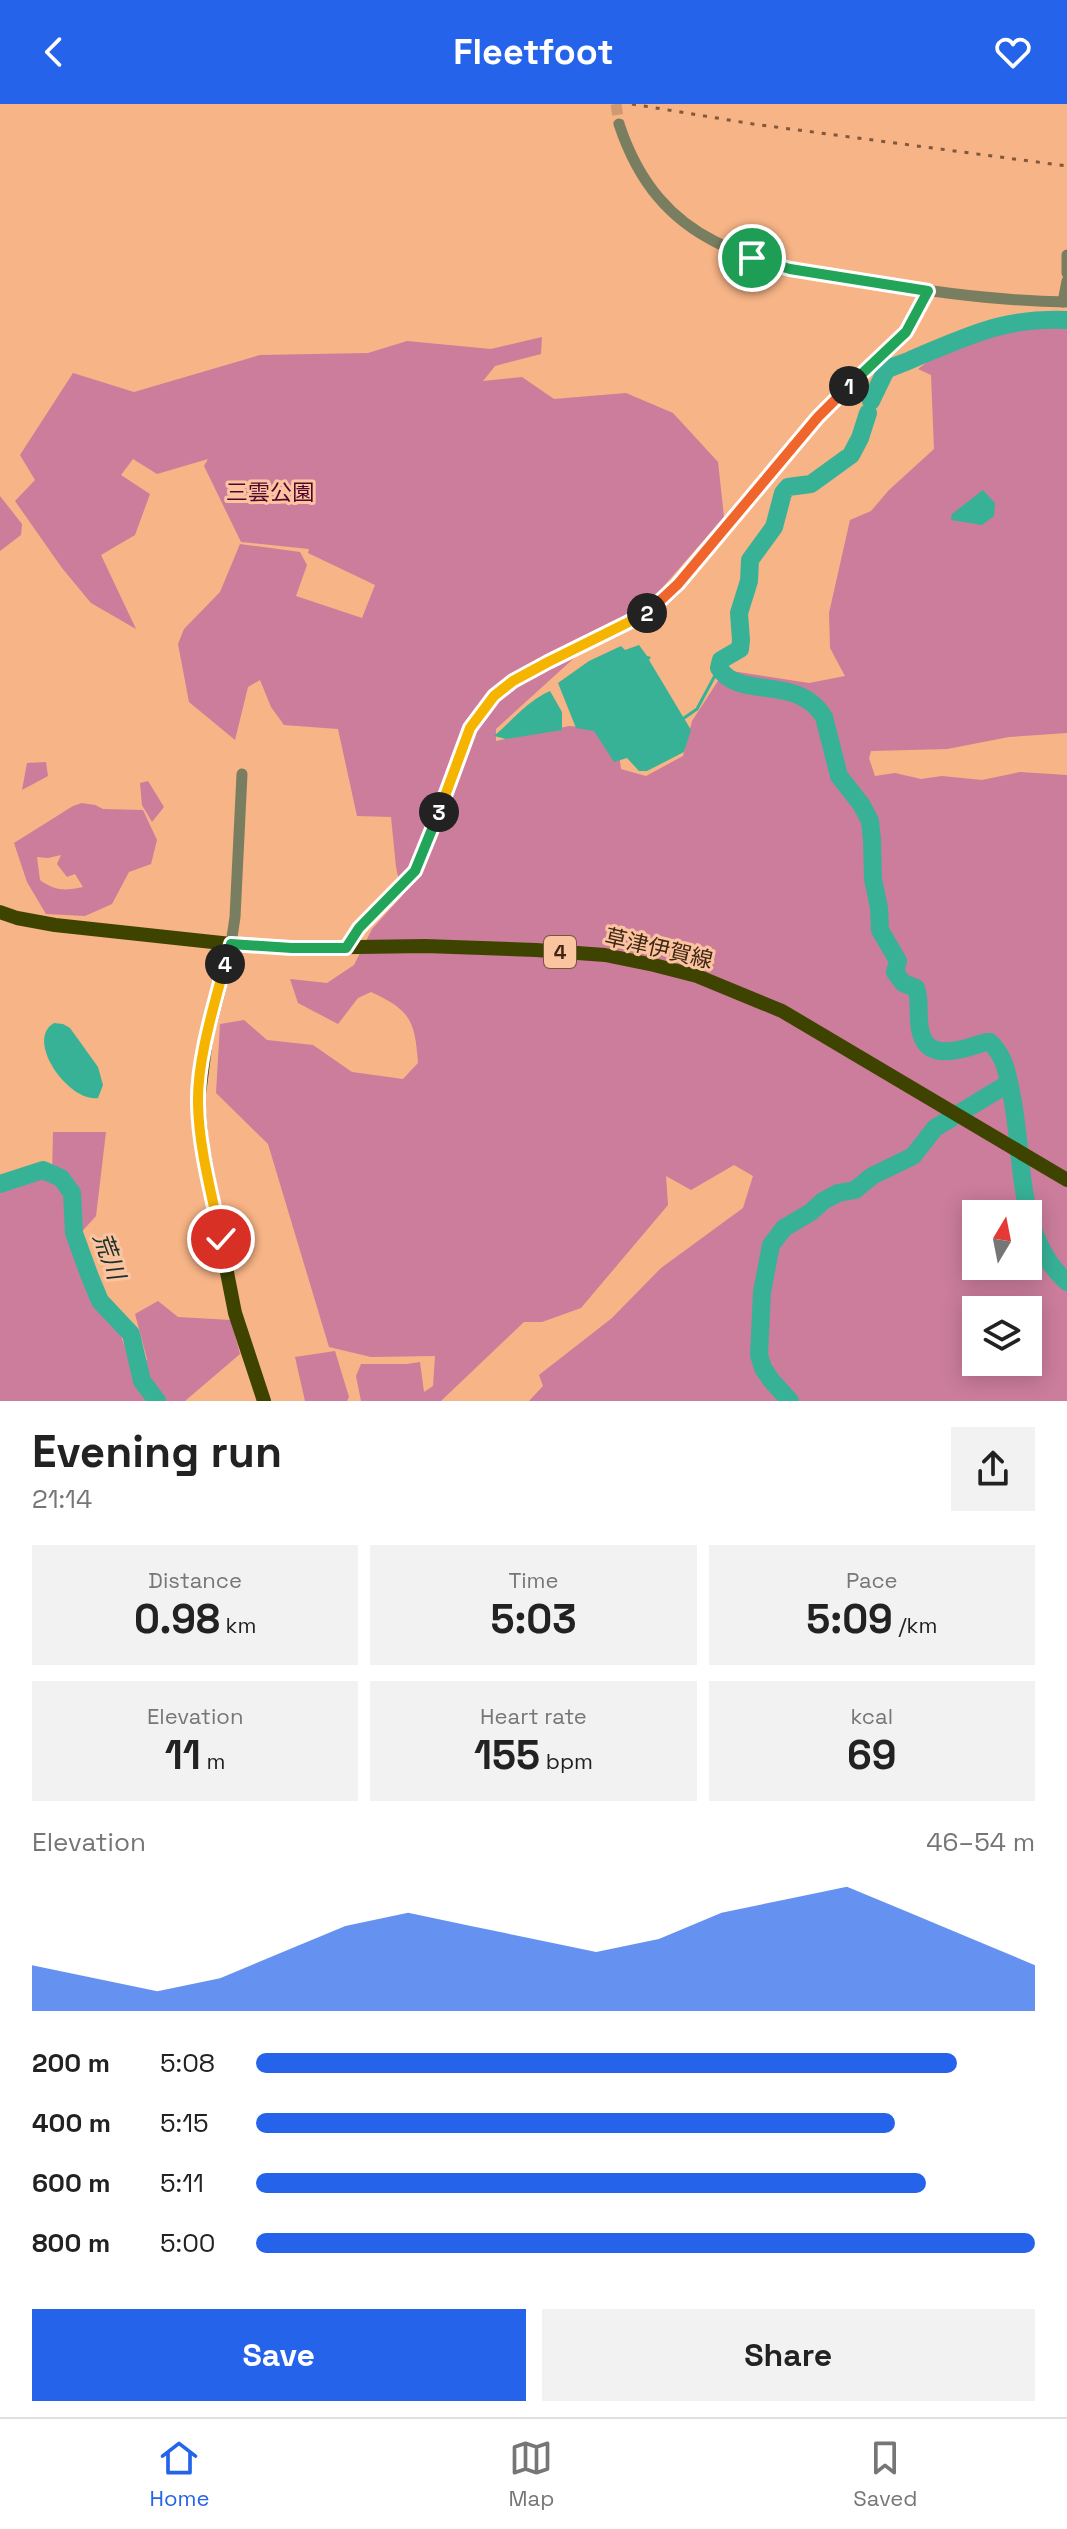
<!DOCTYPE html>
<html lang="en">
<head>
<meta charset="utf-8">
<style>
	:root { --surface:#fff; --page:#f2f2f2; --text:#222; --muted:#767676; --line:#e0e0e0; --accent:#2563eb }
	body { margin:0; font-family:"Space Grotesk","Noto Sans JP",sans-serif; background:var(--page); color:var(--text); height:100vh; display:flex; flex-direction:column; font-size:30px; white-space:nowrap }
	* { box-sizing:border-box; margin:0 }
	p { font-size:26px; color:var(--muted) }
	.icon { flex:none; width:44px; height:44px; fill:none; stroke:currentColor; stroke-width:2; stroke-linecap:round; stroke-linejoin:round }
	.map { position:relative; height:1297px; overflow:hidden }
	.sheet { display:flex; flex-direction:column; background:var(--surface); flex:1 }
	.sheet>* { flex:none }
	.needle { width:52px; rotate:10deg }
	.controls { position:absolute; left:962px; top:1096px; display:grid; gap:16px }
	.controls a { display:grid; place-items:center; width:80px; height:80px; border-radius:0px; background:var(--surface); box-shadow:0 4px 20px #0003; font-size:40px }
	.pin { position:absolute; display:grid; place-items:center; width:68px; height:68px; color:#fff; margin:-34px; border:4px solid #fff; border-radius:50%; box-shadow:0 2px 8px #0007 }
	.km { position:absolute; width:40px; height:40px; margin:-20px; border-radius:50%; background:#222; color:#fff; font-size:22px; line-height:40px; text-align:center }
	.round { display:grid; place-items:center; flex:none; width:84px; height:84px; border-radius:0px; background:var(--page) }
	.head { display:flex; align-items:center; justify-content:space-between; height:136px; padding:0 32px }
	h1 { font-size:44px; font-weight:800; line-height:60px }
	.figures { display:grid; grid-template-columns:repeat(3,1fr); gap:12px; height:136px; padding:8px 32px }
	.figures div { display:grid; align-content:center; border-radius:0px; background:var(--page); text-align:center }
	.figures b { font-size:40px; font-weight:800 }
	.figures small { font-size:22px; font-weight:400 }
	.figures p { font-size:22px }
	.chart { height:224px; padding:16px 32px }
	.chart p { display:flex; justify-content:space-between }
	.chart svg { width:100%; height:144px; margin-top:8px; fill:var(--accent); opacity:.7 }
	.button { display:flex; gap:16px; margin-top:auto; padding:16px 32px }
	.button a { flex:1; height:92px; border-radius:0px; background:var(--accent); color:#fff; font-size:32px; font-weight:800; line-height:92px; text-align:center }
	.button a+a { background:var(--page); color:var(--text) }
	ul { padding:0 32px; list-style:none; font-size:26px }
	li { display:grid; grid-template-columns:128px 96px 1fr; align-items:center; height:60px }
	li i { height:20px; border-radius:10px; background:var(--accent) }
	header { display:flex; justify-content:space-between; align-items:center; height:104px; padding:0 32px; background:var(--accent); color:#fff; font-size:36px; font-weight:800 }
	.tab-bar { display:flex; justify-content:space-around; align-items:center; height:112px; border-top:2px solid var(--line); background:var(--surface); font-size:22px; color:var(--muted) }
	.tab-bar a { display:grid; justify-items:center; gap:4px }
	.tab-bar .active { color:var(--accent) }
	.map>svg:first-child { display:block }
	.green { fill:#cb7d9b; fill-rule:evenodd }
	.water { fill:#37b297 }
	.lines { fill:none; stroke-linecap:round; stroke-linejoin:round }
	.stream { stroke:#37b297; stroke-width:3 }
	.river { stroke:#37b297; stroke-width:18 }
	.minor-tunnel { stroke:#d2986f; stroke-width:11; stroke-dasharray:11 5.5; stroke-linecap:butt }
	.minor { stroke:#797e60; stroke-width:11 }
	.major { stroke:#3e4400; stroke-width:14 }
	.rail { stroke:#80583c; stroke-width:3; stroke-dasharray:4 8; stroke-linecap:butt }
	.split-1-casing { stroke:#fff; stroke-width:16 }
	.split-2-casing { stroke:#fff; stroke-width:16 }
	.split-3-casing { stroke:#fff; stroke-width:16 }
	.split-4-casing { stroke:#fff; stroke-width:16 }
	.split-5-casing { stroke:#fff; stroke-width:16 }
	.split-1 { stroke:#22a559; stroke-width:10 }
	.split-2 { stroke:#f0652b; stroke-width:10 }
	.split-3 { stroke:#f5b400; stroke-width:10 }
	.split-4 { stroke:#22a559; stroke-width:10 }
	.split-5 { stroke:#f5b400; stroke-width:10 }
	.labels { text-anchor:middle; stroke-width:6; stroke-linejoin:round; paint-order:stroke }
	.shield { fill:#fbc4a0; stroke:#77553d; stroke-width:2 }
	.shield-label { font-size:20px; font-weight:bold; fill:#3f2613 }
	.park-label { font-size:22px; fill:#52032e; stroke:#fbc4a0 }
	.street-label { font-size:22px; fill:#3f2613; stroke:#fbc4a0 }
	.water-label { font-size:24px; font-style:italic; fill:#1b302a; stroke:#fbc4a0 }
</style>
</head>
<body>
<header><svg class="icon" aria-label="back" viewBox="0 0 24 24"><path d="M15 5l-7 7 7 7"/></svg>Fleetfoot<svg class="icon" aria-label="heart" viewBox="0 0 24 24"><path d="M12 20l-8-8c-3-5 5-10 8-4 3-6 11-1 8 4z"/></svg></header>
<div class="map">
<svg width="1067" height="1297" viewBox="0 0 1067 1297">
	<rect width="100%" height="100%" fill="#f7b486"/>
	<g class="green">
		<path d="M 1013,217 L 1067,218 L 1067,629 L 1009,633 L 947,645 L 871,647 L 869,654 L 875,672 L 895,669 L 921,675 L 942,672 L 982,676 L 1020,668 L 1067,671 L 1067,1297 L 529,1297 L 543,1282 L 539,1271 L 612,1214 L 661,1164 L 743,1104 L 753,1072 L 734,1061 L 691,1086 L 666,1072 L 668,1101 L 581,1204 L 542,1218 L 524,1218 L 441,1297 L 361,1297 L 356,1272 L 361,1260 L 407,1260 L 420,1258 L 424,1288 L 433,1282 L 435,1252 L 371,1253 L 329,1243 L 268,1040 L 216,989 L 220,920 L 244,916 L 267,936 L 313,941 L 352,968 L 403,975 L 418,959 C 415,916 410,906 371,888 L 358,894 L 338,920 L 298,899 L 290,875 L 327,879 L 354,861 L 372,825 L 402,792 L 396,763 L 391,713 L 357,712 L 338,625 L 284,621 L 271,603 L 260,576 L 248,583 L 235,636 L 189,598 L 178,540 L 184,525 L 220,488 L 240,440 L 300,448 L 307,461 L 296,492 L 362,514 L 375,481 L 308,449 L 309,445 L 241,438 L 204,362 L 208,355 L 157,370 L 133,355 L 121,371 L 150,390 L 135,431 L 101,451 L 136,525 L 91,499 L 62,464 L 15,397 L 35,376 L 20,351 L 73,269 L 134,288 L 260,251 L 368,249 L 407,237 L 491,245 L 542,233 L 541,250 L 495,262 L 483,277 L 522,273 L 554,295 L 626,289 L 673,309 L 718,358 L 724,413 L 642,507 L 605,526 L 496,625 L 496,637 L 569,622 L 616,626 L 621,665 L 646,672 L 683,652 L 692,617 L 725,566 L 809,579 L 845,572 L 830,544 L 829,509 L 850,416 L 871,407 L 889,386 L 934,345 L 931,271 L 918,265 L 956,236 L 982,224 ZM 976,1110 L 1028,1110 L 1028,1162 L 976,1162 ZM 976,1206 L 1028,1206 L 1028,1258 L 976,1258 Z"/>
		<path d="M 0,392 L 22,420 L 21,431 L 0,447 Z"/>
		<path d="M 46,658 L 48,672 L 22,686 L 27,659 Z"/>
		<path d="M 148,677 L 164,703 L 152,718 L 142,701 L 140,679 Z"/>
		<path d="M 82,699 L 95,701 L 103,705 L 143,706 L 157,736 L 151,760 L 129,768 L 112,800 L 85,812 L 46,810 L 27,778 L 14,739 L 73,702 ZM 61,751 L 57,760 L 67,773 L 75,770 L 83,783 C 65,787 55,787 40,776 L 37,753 L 48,754 Z"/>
		<path d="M 53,1028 L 106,1028 L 96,1112 L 77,1133 L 84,1169 L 120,1229 L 137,1277 L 147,1255 L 135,1210 L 158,1197 L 178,1213 L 231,1216 L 240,1250 L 185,1297 L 0,1297 L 0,1083 L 52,1072 Z"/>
		<path d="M 335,1247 L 349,1293 L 347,1297 L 305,1297 L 295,1253 Z"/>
	</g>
	<g class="water">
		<path d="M 983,386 L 995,399 L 994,412 L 982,421 L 951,416 L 952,410 Z"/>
		<path d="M 639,541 L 647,552 L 651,553 L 649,556 L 691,626 L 684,648 L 647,667 L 639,667 L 627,654 L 614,658 L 594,627 L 576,624 L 558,579 L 589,557 L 621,542 L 625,546 Z"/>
		<path d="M 550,587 L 562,608 L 562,626 L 506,635 L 494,632 C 513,616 527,597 550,587 Z"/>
		<path d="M 54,919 L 63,920 L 70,924 L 98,963 L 103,981 L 98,994 C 69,999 24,936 54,919 Z"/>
	</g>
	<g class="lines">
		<path class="stream" d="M 684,614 L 697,605 L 719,564"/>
		<g class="river">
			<path d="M 871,297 L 886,266 C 895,261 905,259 915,254 C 970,231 1006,213 1067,216"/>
			<path d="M 868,309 L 860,334 L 851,351 L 811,380 L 788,383 L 783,389 L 774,423 L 750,456 L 749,477 L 739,509 L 741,536 L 740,545 L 721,556 L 719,564 C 740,597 797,569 824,613 L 839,672 L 861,700 L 870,717 L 872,736 L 873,775 L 879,804 L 880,826 L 898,857 L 895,868 L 903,879 L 916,884 C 920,895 918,905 919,916 C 921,961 957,947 986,938 L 990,938 C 1005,953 1007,968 1011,988 C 1025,1051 1014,1131 1067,1178"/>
			<path d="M 0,1080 L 43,1066 L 61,1074 L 72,1089 L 74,1129 L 90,1173 L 100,1197 L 131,1230 L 142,1277 L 157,1297"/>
			<path d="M 790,1297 L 771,1276 L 763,1264 L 759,1251 L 762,1188 L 771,1141 L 784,1124 L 811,1108 L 823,1097 L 838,1089 L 855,1086 L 872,1072 L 913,1052 L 935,1024 L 1009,979"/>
		</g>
		<path class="minor-tunnel" d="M 616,0 L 619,20"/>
		<g class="minor">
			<path d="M 619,20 C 661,147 758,159 874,178 C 938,189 1002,197 1067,198"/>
			<path d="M 1067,151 L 1067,169"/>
			<path d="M 1063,198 L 1067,177"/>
			<path d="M 231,840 L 235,813 L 242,670"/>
			<path d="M 346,844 L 359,824 L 415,767 L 470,624 L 494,592 L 513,577 L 548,558 L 649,508 L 678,480 L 818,313 L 906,228 L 928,187"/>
		</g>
		<g class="major">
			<path d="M 0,808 L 17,814 L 55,821 L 231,840 L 292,844 L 425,842 L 536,846 L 605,851 L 654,861 L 697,872 L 782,907 L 1067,1076"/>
			<path d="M 231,840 L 206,935 L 198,998 L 202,1041 L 235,1209 L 264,1297"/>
		</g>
		<path class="rail" d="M 632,0 L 753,20 L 1067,62"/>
	</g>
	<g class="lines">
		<defs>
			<path id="split-1" d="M 752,154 L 790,165 L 928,187 L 906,228 L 849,282"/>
			<path id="split-2" d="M 647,509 L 678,480 L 818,313 L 849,282"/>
			<path id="split-3" d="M 439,708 L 470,624 L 494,592 L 513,577 L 548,558 L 647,509"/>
			<path id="split-4" d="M 225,860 L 231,840 L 292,844 L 346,844 L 359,824 L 415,767 L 439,708"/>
			<path id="split-5" d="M 221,1135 C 212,1091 199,1045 198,1000 C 197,956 214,902 225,860"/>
		</defs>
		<use href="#split-1" class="split-1-casing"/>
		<use href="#split-2" class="split-2-casing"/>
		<use href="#split-3" class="split-3-casing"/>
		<use href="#split-4" class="split-4-casing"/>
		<use href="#split-5" class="split-5-casing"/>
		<use href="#split-1" class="split-1"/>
		<use href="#split-2" class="split-2"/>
		<use href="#split-3" class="split-3"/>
		<use href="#split-4" class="split-4"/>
		<use href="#split-5" class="split-5"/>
	</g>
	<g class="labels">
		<rect class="shield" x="544" y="832" width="32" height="32" rx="6"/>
		<g class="shield-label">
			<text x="560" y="855">4</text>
		</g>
		<g class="park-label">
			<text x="270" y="396">三雲公園</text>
		</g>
		<g class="street-label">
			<text transform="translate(659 844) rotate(13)" y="8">草津伊賀線</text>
		</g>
		<g class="water-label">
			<text transform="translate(109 1152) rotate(70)" y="8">荒川</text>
		</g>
	</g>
</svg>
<div class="controls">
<a><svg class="needle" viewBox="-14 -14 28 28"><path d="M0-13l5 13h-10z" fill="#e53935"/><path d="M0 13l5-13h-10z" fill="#767676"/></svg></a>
<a><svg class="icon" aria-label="layers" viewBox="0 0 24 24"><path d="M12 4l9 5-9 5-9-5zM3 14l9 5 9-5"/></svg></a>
</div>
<div class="pin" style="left:752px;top:154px;background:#1e9e55"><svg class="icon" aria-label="arrive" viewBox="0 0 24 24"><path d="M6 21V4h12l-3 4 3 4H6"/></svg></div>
<div class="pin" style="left:221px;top:1135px;background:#d93025"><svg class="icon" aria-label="check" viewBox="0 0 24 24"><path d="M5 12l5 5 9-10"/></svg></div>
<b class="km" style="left:849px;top:282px">1</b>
<b class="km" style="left:647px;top:509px">2</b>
<b class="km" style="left:439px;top:708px">3</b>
<b class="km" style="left:225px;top:860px">4</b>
</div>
<section class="sheet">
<div class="head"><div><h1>Evening run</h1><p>21:14</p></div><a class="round"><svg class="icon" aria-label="share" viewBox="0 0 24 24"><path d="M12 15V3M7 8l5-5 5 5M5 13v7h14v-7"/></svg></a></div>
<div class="figures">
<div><p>Distance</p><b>0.98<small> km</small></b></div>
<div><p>Time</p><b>5:03</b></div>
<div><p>Pace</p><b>5:09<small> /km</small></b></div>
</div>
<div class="figures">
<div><p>Elevation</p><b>11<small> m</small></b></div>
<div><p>Heart rate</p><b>155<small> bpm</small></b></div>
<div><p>kcal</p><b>69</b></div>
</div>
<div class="chart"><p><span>Elevation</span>46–54 m</p>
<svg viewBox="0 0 160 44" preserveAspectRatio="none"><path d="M0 44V30L10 34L20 38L30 34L40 26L50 18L60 14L70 18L80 22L90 26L100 22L110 14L120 10L130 6L140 14L150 22L160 30V44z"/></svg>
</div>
<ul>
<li><b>200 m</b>5:08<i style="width:90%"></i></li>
<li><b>400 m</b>5:15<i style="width:82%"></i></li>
<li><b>600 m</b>5:11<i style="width:86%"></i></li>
<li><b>800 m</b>5:00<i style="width:100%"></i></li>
</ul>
<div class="button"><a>Save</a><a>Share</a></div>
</section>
<nav class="tab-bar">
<a class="active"><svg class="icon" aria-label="home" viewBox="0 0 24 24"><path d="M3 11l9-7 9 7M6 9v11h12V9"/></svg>Home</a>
<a><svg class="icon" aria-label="map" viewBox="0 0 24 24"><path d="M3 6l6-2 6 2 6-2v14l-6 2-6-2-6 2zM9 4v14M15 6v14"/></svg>Map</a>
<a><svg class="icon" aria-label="saved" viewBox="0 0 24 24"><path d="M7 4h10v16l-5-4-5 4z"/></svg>Saved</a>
</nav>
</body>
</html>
